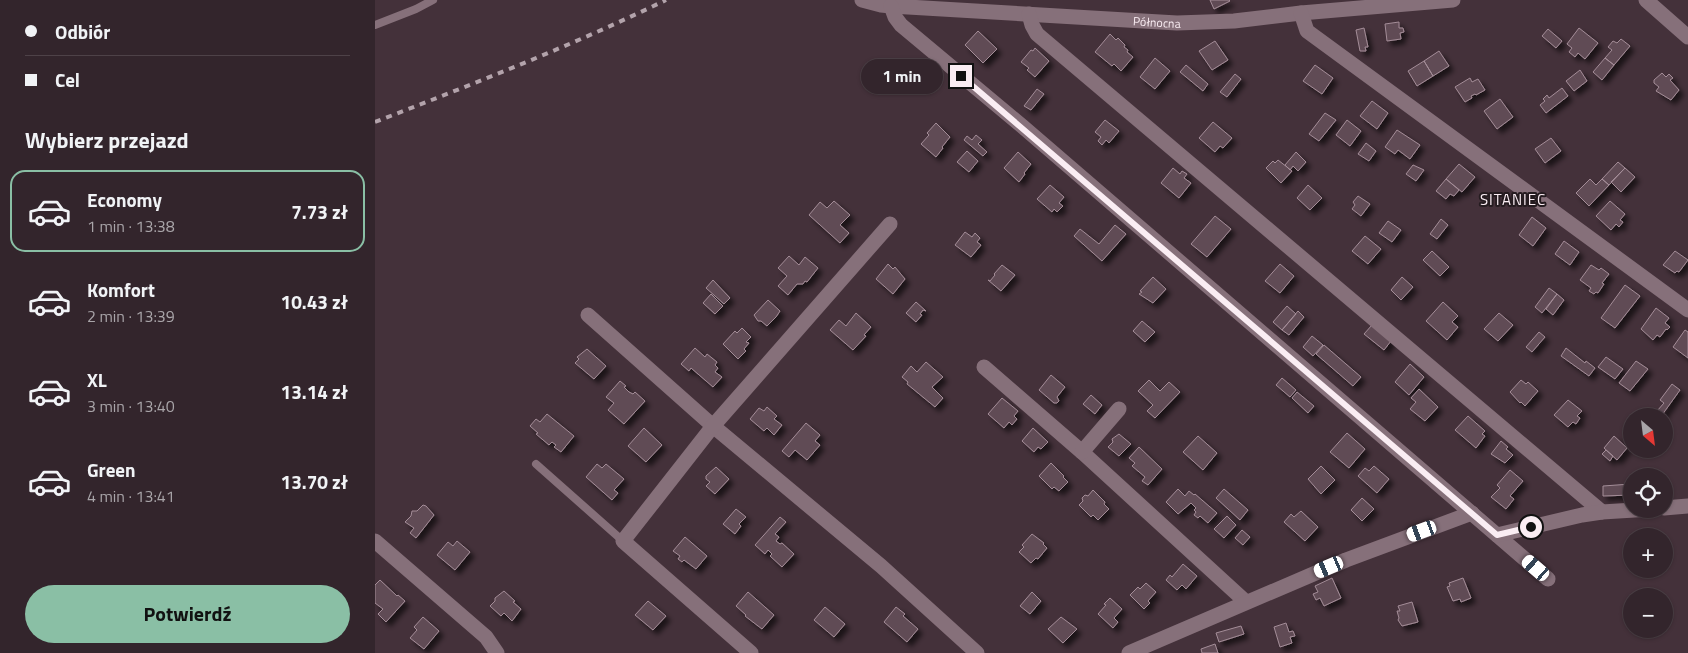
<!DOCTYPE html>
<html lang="pl">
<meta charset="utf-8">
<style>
:root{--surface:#33252c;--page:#3e3138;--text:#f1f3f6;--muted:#a9a5a9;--line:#4e4248;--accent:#8abfa5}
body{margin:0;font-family:"Titillium Web",sans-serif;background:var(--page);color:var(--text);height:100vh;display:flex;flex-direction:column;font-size:19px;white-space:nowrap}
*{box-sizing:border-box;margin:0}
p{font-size:16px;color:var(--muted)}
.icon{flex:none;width:28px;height:28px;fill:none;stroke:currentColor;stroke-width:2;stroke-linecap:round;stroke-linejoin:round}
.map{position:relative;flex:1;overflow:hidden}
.drawer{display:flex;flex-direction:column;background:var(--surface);width:375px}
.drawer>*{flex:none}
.banner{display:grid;align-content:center;height:110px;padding:0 25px;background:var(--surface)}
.needle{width:32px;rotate:152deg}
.buttons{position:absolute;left:1248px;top:408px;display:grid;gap:10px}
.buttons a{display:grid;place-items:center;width:50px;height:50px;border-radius:50%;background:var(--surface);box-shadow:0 1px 4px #0004,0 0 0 1px var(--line);font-size:25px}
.end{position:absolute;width:22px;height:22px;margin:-11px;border:6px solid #faedf3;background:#111;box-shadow:0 0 0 2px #111}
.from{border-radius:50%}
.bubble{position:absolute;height:35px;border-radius:18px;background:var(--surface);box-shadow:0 1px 4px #0004,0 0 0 1px var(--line);font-size:16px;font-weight:700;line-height:35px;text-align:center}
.car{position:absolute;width:15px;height:30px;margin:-15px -8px;border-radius:6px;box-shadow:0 0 4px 1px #0007;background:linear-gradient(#fff 24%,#345 0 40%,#fff 0 76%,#345 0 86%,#fff 0)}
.banner b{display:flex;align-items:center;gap:18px;height:48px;font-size:19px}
.banner b+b{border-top:1px solid var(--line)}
.banner i{width:12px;height:12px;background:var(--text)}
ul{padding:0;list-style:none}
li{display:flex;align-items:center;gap:15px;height:82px;margin:0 10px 8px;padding:0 15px;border:2px solid transparent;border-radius:15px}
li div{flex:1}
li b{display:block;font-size:19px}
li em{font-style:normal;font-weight:700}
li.active{border-color:var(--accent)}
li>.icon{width:45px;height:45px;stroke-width:1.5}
h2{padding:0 25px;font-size:22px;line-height:60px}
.cta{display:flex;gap:10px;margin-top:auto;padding:10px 25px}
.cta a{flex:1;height:58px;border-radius:30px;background:var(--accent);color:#111;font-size:20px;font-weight:700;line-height:58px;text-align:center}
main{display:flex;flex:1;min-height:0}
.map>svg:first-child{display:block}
</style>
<main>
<section class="drawer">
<div class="banner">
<b><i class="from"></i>Odbiór</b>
<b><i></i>Cel</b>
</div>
<h2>Wybierz przejazd</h2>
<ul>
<li class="active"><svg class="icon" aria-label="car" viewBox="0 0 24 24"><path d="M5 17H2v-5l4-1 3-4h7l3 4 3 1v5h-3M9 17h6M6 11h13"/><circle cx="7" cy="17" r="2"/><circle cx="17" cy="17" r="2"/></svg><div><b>Economy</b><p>1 min · 13:38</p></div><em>7.73 zł</em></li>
<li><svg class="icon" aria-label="car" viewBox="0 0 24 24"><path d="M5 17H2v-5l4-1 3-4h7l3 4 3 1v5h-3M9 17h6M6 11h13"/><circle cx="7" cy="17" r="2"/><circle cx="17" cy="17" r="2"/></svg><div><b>Komfort</b><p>2 min · 13:39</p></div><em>10.43 zł</em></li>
<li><svg class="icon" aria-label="car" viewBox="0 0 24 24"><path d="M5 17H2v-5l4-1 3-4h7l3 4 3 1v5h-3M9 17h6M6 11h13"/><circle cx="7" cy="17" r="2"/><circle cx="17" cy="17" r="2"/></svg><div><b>XL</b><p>3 min · 13:40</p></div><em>13.14 zł</em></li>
<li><svg class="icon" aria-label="car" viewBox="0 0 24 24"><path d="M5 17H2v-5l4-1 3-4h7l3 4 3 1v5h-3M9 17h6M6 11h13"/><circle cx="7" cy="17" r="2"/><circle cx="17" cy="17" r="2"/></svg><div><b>Green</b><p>4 min · 13:41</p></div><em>13.70 zł</em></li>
</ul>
<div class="cta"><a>Potwierdź</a></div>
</section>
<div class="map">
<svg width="1313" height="653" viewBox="0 0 1313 653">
<defs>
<filter id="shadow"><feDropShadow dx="4.5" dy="4.5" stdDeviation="2.5" flood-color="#0009"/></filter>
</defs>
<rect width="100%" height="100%" fill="#44313a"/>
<!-- building -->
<path fill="#604b55" stroke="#a48d98" filter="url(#shadow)" d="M835,0H854L855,1L839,9Z
M1024,22V28H1028L1029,32L1025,33L1026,39L1012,41L1010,24Z
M989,28L993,47H990L991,51H985L981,30Z
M1204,28L1223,43L1210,59L1203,53L1200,57L1194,52L1197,48L1192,44Z
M1173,29L1187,41L1181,48L1167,36Z
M603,31L622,49L608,63L590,45Z
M735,34L741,40L743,38L750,45L749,47L753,50L752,52L758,57L746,71L739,64L737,66L720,52Z
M1246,39L1255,46L1239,65L1230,58L1237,50L1233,47L1238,41L1242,43Z
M840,41L853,60L837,70L824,51Z
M660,48L674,61L660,77L652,70L654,68L646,62L656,50L658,51Z
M1064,51L1074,66L1058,76L1049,61Z
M780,58L795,71L780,89L765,77Z
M1230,58L1239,65L1227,80L1218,72Z
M1049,61L1058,76L1042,86L1033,71Z
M811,65L833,84L828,91L805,72Z
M940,65L958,78L947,94L928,81Z
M1205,70L1212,81L1199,91L1191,81Z
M1287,73L1291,77L1294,74L1298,78L1295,80L1304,90L1296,100L1281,91L1284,87L1279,83V80Z
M860,74L866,79L852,97L845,92Z
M1095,78L1097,82L1103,79L1110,90L1101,95L1100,94L1096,96L1097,98L1090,102L1080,87Z
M1187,88L1193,96L1171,113L1165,105L1170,101L1168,99L1172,95L1174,98Z
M662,89L669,94L656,110L649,106Z
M1125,99L1138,117L1122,129L1109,111Z
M997,101L1013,113L1002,129L985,116Z
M950,113L961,120L944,141L934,134Z
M730,120L744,131L734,143L731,140L727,145L723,141L726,137L720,132Z
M972,120L986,131L975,146L961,135Z
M838,122L857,138L848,148L845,146L840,152L824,138Z
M561,123L575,137L567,147L568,148L561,157L546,144L554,135L552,133Z
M1022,130L1045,145L1035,159L1023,150L1020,154L1010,147Z
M601,135L607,140L603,144L612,152L608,156L589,140L592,136L597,140Z
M1176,138L1186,151L1170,163L1160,149Z
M991,143L1001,151L994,161L983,154Z
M592,151L603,161L594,172L582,162Z
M643,152L656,164L649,173L650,174L644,182L629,168Z
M921,152L931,162L923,171L918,166L915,170L910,165Z
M903,160L917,171L906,183L891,168L898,161L900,163Z
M1243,162L1250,168L1234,185L1227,179Z
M1084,164L1100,177L1087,192L1071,179Z
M1038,165L1049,170L1041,181L1031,174Z
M798,168L805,174L807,171L812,174L809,178L816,183L804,198L786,183Z
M1250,168L1260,177L1246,192L1236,182Z
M1071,179L1084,190L1079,196L1075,194L1071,199L1061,191Z
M1215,179L1221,185L1227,179L1234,185L1214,206L1201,193Z
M675,185L689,197L684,203L688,206L682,212L679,209L677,212L662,199Z
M933,185L947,198L935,210L922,198Z
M983,196L995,204L986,216L977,209L980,205L978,202Z
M459,201L475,215L465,225L474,233L465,243L434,215L445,202L452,208Z
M1235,201L1250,214L1245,220L1248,222L1244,227L1241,224L1236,230L1221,216Z
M840,216L856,229L832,257L816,244Z
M1157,217L1171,228L1158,246L1144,235Z
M1066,219L1073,225L1062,239L1055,234Z
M1013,221L1026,230L1017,242L1004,233Z
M740,225L751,234L727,261L699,236L705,229L724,244Z
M590,232L597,237L600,233L605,238L602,242L606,245L596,257L580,245Z
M990,236L1006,249L993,264L977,251Z
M1189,241L1204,252L1195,265L1180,254Z
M1057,251L1074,267L1065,276L1048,260Z
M1300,251L1313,260L1304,272L1302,271L1300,273L1288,265Z
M414,256L424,265L430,257L443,268L432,282L430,281L428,284H422L413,295L403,286L412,276L403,268Z
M513,264L518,269L520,267L530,279L518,294L501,279Z
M905,264L919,276L905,293L890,281Z
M627,265L640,275L626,291L613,280L615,281L620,275L619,274Z
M1216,265L1224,270L1226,268L1234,274L1227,283L1229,284L1223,293L1221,292L1219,294L1214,291L1216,288L1205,280Z
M778,277L791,289L778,303L764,294L767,292L765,291Z
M1027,277L1038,287L1026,300L1016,290Z
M338,280L355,298L349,304L331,288Z
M1250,285L1265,296L1240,328L1226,318Z
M1174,288L1182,294L1167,313L1160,307Z
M336,294L348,306L340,314L328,303Z
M1182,294L1189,300L1178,315L1171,309Z
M393,300L405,311L401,317L392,326L386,321H383L379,315Z
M541,302L551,311L548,310L545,314L547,315L541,322L531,313Z
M1068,302L1083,316L1077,322L1083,327L1072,340L1051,321Z
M912,306L921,314L907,330L898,322Z
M1281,308L1294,318L1290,323L1295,327L1292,330L1291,329L1285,337L1282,335L1278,340L1266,329Z
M923,311L929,317L914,335L907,330Z
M481,313L496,327L489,335L491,336L478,350L455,330L464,320L471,326Z
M1124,313L1138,325L1123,341L1109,329Z
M767,321L780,332L770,342L758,331Z
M997,325L1016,341L1009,350L989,334Z
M367,328L376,337L371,342L374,343L369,349L371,351L363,359L348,344L360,331L362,333Z
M1310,330L1313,332V358L1298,347Z
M1164,332L1170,337L1157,352L1151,347Z
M937,336L948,345L938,356L928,347Z
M949,345L986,377L978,386L941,354Z
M320,348L330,357L332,354L342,362L340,365L343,368L340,372L347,377L338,387L316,368L314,371L306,364Z
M1191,348L1210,363L1211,361L1220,368L1214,376L1186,356Z
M212,349L231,366L219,379L200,363L204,359L202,357Z
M1231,357L1248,369L1240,379L1223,367Z
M1261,361L1273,369L1255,391L1244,383Z
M551,362L568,377L557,387L568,398L560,407L532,384L533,382L527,377L536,366L542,372Z
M1035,364L1049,377L1034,395L1020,382Z
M676,375L690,387L682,397L684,401L682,403H679L664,390Z
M907,378L921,390L915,397L901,385Z
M774,380L785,391L794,382L805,392L780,418L772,411L778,405L763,391Z
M1146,380L1151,384L1153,382L1163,391L1150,406L1146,402L1145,403L1135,392Z
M245,381L251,386L249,387L254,392L258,394L260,392L270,401L249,424L233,410L239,403L231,397Z
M1297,384L1305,390L1287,415L1282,411L1289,403L1285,400Z
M1044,389L1063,407L1050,421L1035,409L1041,402L1036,398Z
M922,392L939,406L933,413L917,398Z
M716,395L727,405L720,414L708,404Z
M627,398L643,411L639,416L642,419L637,425L634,422L629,428L613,414Z
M1193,400L1207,411L1202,416L1205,418L1201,424L1198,422L1193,427L1179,415Z
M392,407L402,416L399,419L407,425L399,435L392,428L389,431L375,419L384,408L389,411Z
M172,414L199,436L186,452L179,447L181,445L177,442L174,445L161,434L163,433L155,426L161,419L165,422Z
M1093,416L1110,431L1107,434L1110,436L1101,448L1080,430Z
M431,423L445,435L440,441L445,445L432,460L420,450L414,457L407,451Z
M269,428L287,445L271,462L253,446Z
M658,428L673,442L666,449L663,447L659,452L647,441Z
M972,433L990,449L974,468L955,452Z
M744,434L756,444L744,456L733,447L738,442L737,439Z
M823,436L842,453L828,470L808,452Z
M1239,436L1252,448L1242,460L1229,448Z
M1126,441L1133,447L1131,449L1138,455L1130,463L1116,454Z
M764,447L787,469L773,485L767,481L770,477L757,466L760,463L754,458Z
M1231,450L1238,456L1235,461L1227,454Z
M676,463L689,476L688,477L693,482L684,491L679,487L677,489L664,476Z
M222,464L227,468L231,464L249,479L239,490L243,493L237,500L211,477Z
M946,466L960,480L946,494L933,479Z
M999,466L1014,479L1002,493L983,476L990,468L994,471Z
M341,467L354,479L340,494L331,486L335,482L331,479V476Z
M1135,470L1148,481L1135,496L1139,499L1131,509L1116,497L1125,488L1122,485Z
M1256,484V495L1228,496V486Z
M803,489L810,496L814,491L819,495L820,494L842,513L833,523L825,516L823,518L819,515L821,512L819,510L821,508L816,503L803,514L791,502Z
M849,489L873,510L865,520L841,498Z
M718,490L730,502L729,504L734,509L723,520L718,515L716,517L704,505L708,501L707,498L710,495L713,496Z
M987,498L999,509L987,521L976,510Z
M48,505L51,506L59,515L41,538L35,533L39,528L30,522L36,516L37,511H42Z
M361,509L371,517L364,524L366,526L360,534L348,524Z
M926,511L943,527L930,541L909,522L916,514L919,517Z
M852,516L861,525L849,538L839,529Z
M405,517L411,522L400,534L404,537L401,541L405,544L407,543L419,554L407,567L395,556L397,554L393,550L390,554L380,545Z
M867,530L875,537L868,545L860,538Z
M657,534L669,543L668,544L672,548L663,559L661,558L656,563L644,552L649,547L647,545Z
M310,537L332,556L321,569L309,560L307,562L303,559L305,556L298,551Z
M82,541L95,552L80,570L62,555L73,542L78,546Z
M808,564L822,576L811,589L807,585L802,590L791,580L795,575L797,577Z
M957,578L966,598L949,606L945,598L941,600L938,594L943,592L940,586Z
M1088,578L1096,598L1086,602L1085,599L1078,601L1072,587L1075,586L1074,583Z
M5,580L22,596L23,595L30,601L11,622L3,614L8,609L0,603V585Z
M771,583L781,592L773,601L775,603L769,609L755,595L763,587L765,589Z
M129,591L140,601L138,602L146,609L137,621L129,613L126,616L115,606L120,601V598Z
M373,592L399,615L387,629L370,616L371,615L361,606Z
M657,592L666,601L655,614L645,606Z
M735,598L747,609L739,618L743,622L738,628L723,614L731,605L729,604Z
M273,601L291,616L278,630L260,615Z
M1037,602L1043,622L1027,626L1023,620L1024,618L1022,611H1025L1023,606Z
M450,607L470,624L459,637L439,620Z
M521,607L530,614L528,616L543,629L532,642L509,622Z
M48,617L64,631L49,649L35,638L42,630L39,627Z
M686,617L702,629L688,643L673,629Z
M911,623L914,632L918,631L920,636L915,637L917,643L905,647L899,627Z
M866,626L869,634L844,642L841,633Z
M840,644L843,653H827L826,649Z"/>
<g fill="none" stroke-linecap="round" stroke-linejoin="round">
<!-- service -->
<path stroke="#86707a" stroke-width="8" d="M0,25L41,9L58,0
M161,464L248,541"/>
<!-- minor -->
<g stroke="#86707a" stroke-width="15">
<path id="s1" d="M487,0L506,5L516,6L802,23L859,21L926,13L1078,0"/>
<path d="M1271,0L1313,37"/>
<path d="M516,6L520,17L526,25L647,126L1173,579"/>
<path d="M926,13L932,31L1313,310"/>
<path d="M654,14L657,25L662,34L1227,512"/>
<path d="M213,315L338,426L506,566L602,653"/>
<path d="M609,367L707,452L871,602"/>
<path d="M707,452L744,409"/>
<path d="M1289,508L1313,506"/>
<path d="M1122,535L1207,515L1227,512L1276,509"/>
<path d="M0,541L111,637L122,653"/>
<path d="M376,653L248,541L338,426L515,224"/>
<path d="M754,653L971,560L1097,513"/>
</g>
<!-- rail -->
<path stroke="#b3a3ab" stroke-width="4" stroke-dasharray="6 6" stroke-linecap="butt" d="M0,122C98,84 196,46 291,0"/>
</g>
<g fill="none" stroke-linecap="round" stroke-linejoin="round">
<!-- route -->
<path stroke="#faedf3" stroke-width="6" d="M586,76L1122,535L1156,527"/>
</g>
<g text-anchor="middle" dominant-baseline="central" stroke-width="4" stroke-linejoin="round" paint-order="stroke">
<!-- street labels -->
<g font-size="12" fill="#faedf3" stroke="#251c20">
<text stroke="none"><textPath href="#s1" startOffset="296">Północna</textPath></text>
</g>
<!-- quarter labels -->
<g font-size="15" letter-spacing="1" fill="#faedf3" stroke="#251c20">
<text x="1138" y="199">SITANIEC</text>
</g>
</g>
</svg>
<div class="buttons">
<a><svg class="needle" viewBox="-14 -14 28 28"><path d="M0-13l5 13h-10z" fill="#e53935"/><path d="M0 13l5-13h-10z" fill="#a9a5a9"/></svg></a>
<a><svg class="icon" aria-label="locate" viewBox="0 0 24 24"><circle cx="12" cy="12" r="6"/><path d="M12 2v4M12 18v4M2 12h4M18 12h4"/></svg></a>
<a>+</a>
<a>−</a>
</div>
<i class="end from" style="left:1156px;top:527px"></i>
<i class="end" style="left:586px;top:76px"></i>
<div class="bubble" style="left:486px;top:59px;width:82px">1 min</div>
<i class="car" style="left:1047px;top:531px;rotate:250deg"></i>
<i class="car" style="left:954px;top:567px;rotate:247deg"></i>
<i class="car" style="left:1161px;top:568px;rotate:311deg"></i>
</div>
</main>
